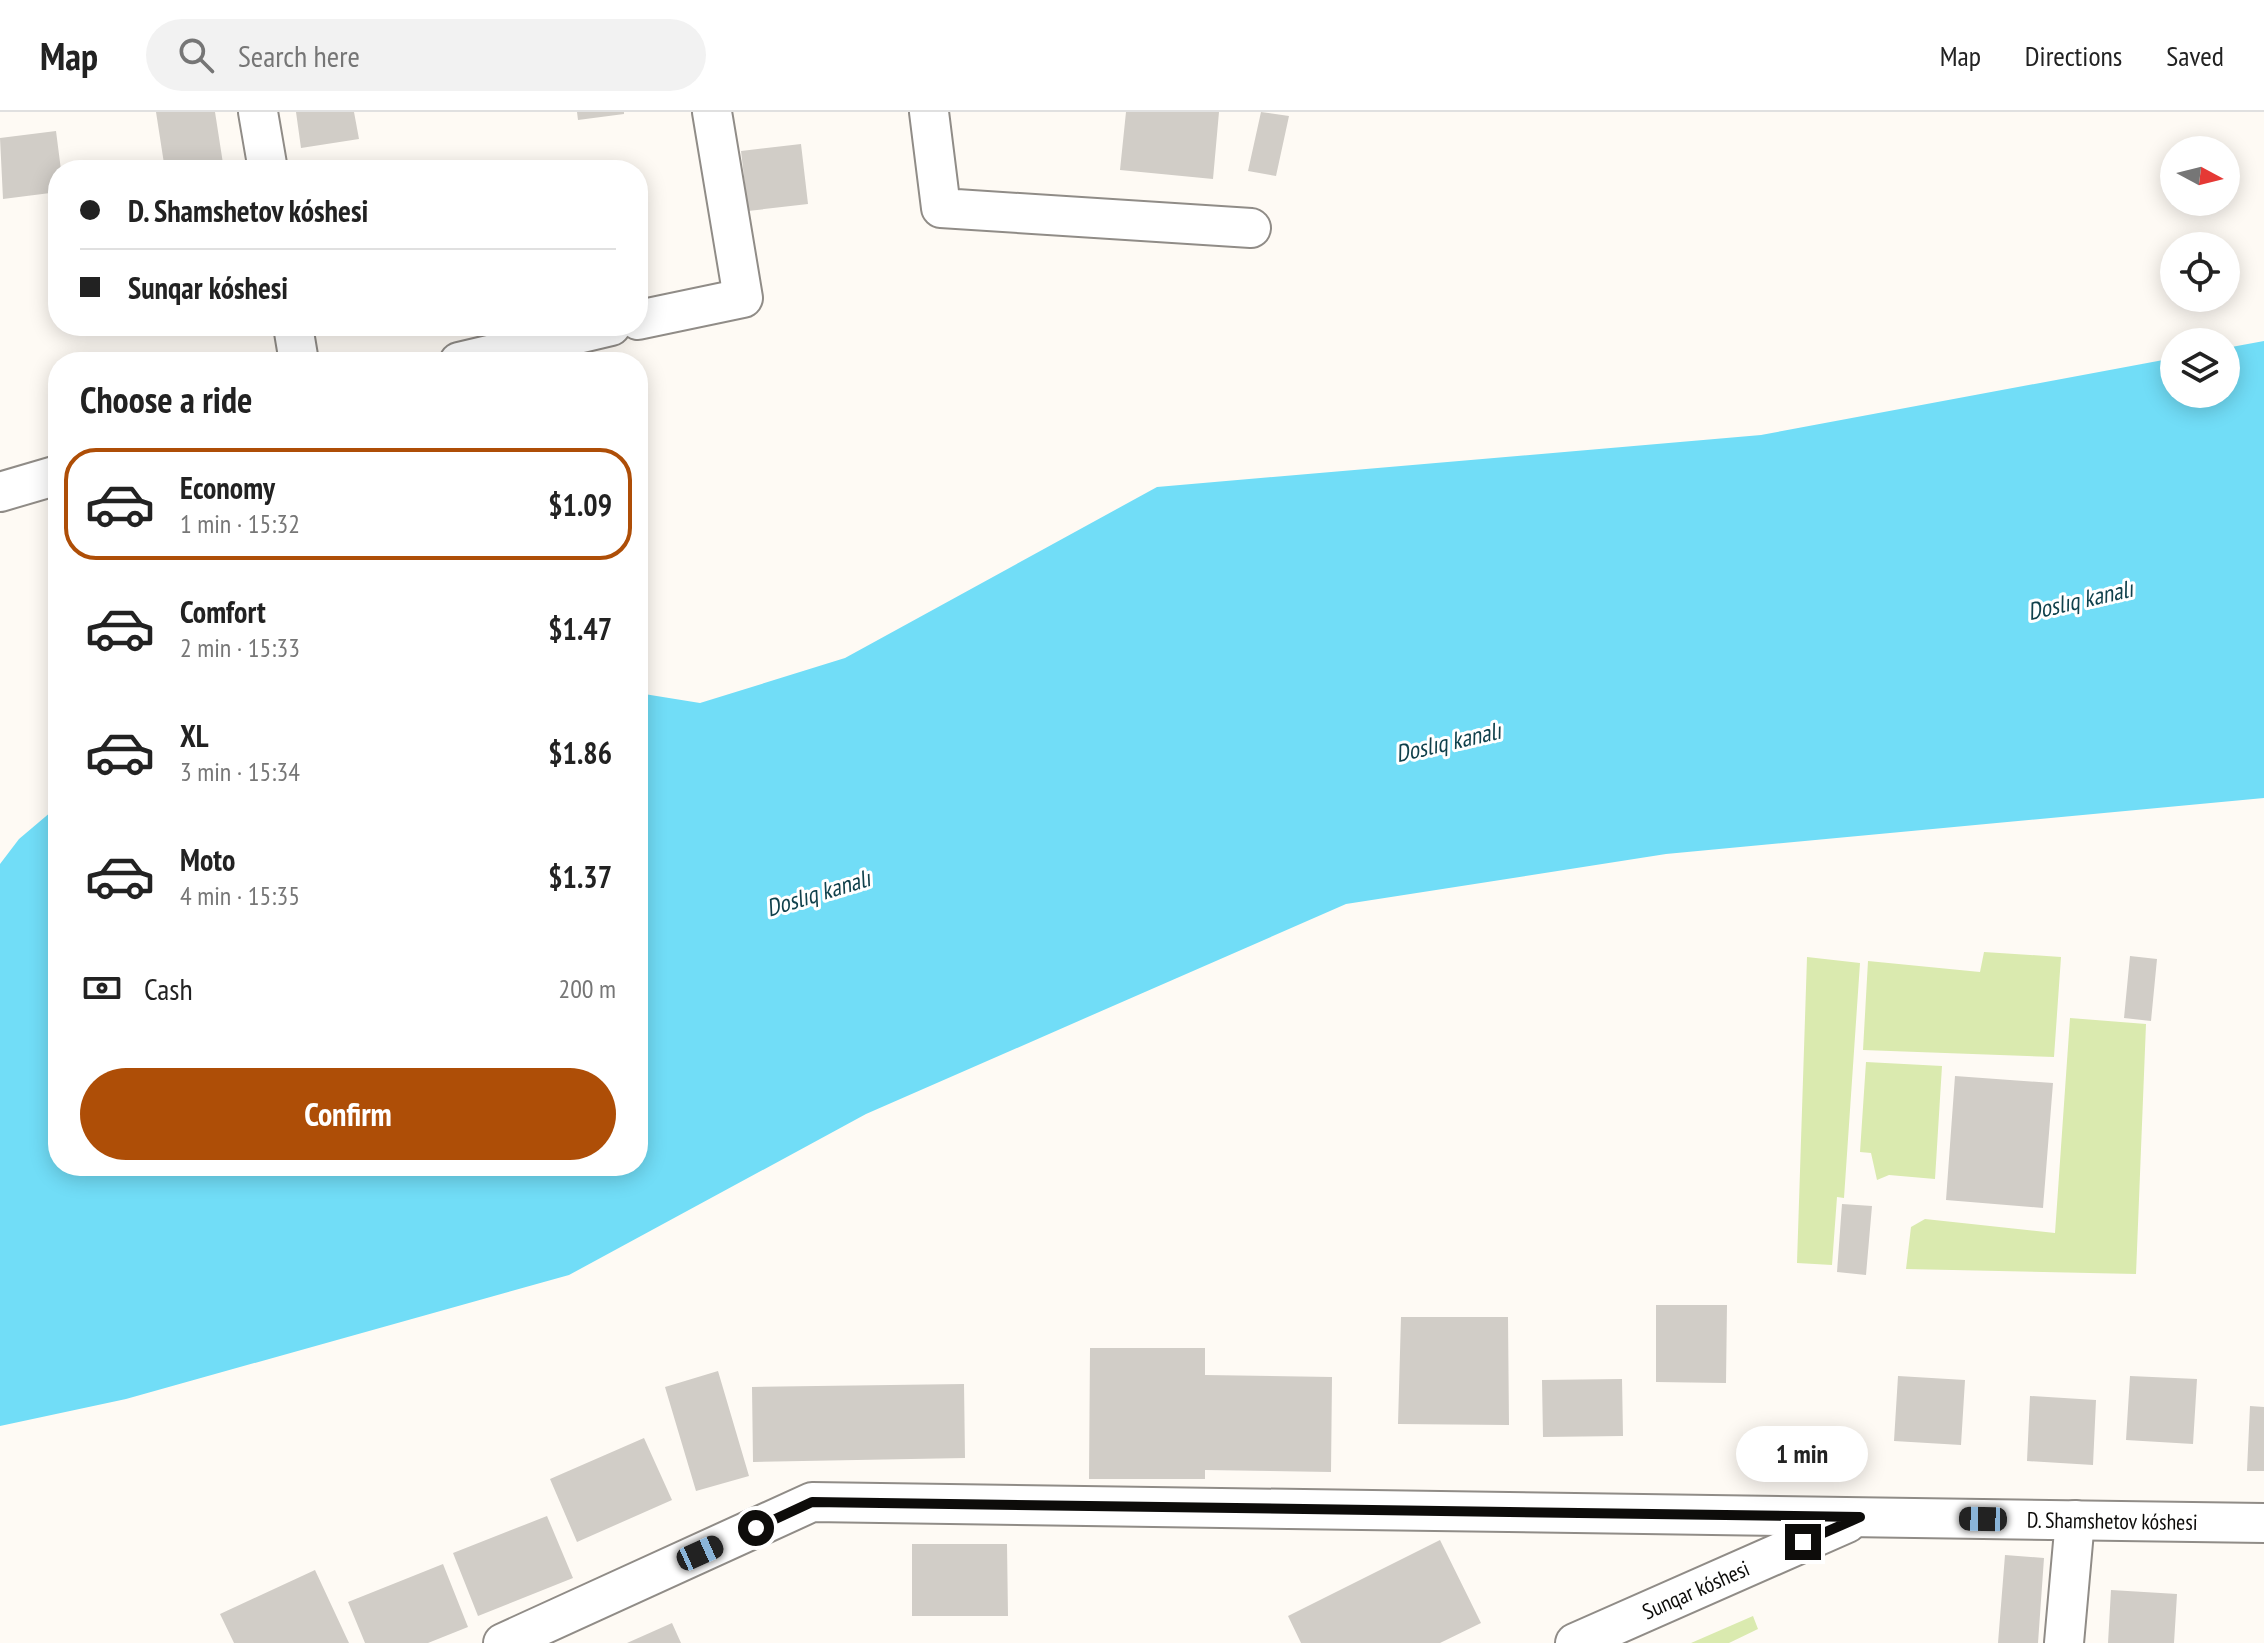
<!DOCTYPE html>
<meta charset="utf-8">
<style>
:root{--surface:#fff;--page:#f2f2f2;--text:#222;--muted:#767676;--line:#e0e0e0;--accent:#ae4e07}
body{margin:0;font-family:"PT Sans Narrow",sans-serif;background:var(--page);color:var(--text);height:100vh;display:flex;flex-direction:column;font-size:30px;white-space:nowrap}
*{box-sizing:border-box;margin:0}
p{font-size:26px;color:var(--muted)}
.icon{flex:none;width:44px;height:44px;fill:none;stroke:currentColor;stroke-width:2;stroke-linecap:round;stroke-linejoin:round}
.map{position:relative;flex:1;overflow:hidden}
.side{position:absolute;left:48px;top:240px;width:600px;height:824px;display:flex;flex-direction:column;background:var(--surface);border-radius:32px;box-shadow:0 4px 20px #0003}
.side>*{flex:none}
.top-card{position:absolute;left:48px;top:48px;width:600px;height:176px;border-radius:32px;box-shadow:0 4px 20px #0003;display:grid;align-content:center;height:176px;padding:0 32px;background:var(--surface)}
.needle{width:52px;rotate:97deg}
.controls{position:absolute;left:2160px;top:24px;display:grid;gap:16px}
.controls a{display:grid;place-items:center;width:80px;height:80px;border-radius:50%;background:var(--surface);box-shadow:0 4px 20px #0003;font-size:40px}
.end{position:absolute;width:36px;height:36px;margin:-18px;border:10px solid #0d0c0a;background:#fff;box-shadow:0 0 0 4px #fff}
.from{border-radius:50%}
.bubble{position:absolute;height:56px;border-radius:28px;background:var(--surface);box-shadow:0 4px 20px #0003;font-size:26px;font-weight:600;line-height:56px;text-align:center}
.car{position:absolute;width:24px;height:48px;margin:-24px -12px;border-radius:10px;box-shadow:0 0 6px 2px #0007;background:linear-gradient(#222 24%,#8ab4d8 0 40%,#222 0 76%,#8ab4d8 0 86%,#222 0)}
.top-card b{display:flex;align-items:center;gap:28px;height:76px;font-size:30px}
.top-card b+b{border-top:2px solid var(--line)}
.top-card i{width:20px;height:20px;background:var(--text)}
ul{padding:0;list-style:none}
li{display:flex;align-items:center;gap:24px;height:112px;margin:0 16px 12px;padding:0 16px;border:4px solid transparent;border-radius:32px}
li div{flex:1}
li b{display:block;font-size:30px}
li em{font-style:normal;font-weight:600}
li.active{border-color:var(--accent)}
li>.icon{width:72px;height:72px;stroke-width:1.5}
h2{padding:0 32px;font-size:36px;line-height:96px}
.pay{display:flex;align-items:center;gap:20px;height:88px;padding:0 32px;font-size:30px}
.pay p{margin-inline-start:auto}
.button{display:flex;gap:16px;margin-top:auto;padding:16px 32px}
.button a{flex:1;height:92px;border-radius:48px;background:var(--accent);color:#fff;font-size:32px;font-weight:600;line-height:92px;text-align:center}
header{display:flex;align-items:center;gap:48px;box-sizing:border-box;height:112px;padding:0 40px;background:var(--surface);border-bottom:2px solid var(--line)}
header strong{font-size:38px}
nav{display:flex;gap:44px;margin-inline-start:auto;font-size:28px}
.search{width:560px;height:72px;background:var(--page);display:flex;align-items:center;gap:20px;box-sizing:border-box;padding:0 28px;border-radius:44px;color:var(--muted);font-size:30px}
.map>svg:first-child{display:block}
</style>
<header>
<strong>Map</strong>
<div class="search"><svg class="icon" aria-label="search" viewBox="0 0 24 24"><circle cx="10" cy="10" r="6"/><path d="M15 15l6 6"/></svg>Search here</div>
<nav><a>Map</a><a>Directions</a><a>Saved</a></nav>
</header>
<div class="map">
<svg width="2264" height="1531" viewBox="0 0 2264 1531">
<rect width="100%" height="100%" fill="#fefaf4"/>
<!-- green -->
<path fill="#daeaaf" d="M1984,840L2061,845L2054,945L1863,938L1868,849L1980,860Z
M1807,845L1860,851L1844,1086L1837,1085L1832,1153L1797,1151Z
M2070,906L2146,912L2136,1162L1906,1157L1911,1115L1925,1107L2055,1121Z
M1866,950L1942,954L1935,1067L1889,1063L1877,1068L1871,1041L1860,1040Z
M1753,1504L1758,1517L1729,1531H1691Z"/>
<!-- water -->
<path fill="#71ddf7" d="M2264,229V686L1666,742L1346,792L866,1002L569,1163L126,1287L0,1314V752L19,727L58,694V1054H638V581L700,591L845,546L1157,375L1761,323L2174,246V282H2226V236Z"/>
<!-- building -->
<path fill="#d1cdc7" d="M156,0H215L224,58H165Z
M296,0H354L359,27L301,36Z
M577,0H624V2L578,8Z
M1126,0H1219L1213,67L1120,58Z
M1261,0L1289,4L1276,64L1248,59Z
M56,19L61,58L58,80L3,87L0,26Z
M801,32L808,92L748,99L741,39Z
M638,77L646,125L638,126Z
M2130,844L2157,847L2151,909L2124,906Z
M1955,964L2053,971L2043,1096L1946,1088Z
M1842,1092L1872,1094L1866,1163L1837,1160Z
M1656,1193H1727L1726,1271L1656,1270Z
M1401,1205H1508L1509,1313L1398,1312Z
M1090,1236H1205V1263L1332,1265L1331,1360L1205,1358V1367H1089Z
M718,1259L749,1364L696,1379L665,1275Z
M1898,1264L1965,1268L1961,1333L1894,1329Z
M2130,1264L2197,1267L2193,1332L2126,1328Z
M1622,1267L1623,1324L1543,1325L1542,1268Z
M964,1272L965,1346L753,1350L752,1275Z
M2030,1284L2096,1288L2093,1353L2027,1349Z
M2250,1294L2264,1295V1359H2247Z
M644,1326L672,1388L577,1430L550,1367Z
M547,1404L573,1466L478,1504L453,1441Z
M1440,1428L1481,1511L1440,1531H1301L1288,1504Z
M912,1432H1007L1008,1504H912Z
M2005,1443L2044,1446L2038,1531H1998Z
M443,1452L468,1515L428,1531H365L348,1490Z
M315,1458L349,1531H234L220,1502Z
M2111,1478L2177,1482L2174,1531H2108Z
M672,1511L681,1531H627Z"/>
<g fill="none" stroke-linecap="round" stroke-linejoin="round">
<!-- street casing -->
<g stroke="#908c87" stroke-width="42">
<g id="street">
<path d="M258,0L268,58"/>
<path d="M929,0L941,96L1251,116"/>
<path d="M638,208L743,186L712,0"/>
<path d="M293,214L299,250"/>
<path d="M459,250L611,214"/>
<path d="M0,380L58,363"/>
<path id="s1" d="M503,1531L812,1390L2264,1411"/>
<path id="s2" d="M1575,1531L1847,1411"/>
<path d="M2064,1531L2075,1408"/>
</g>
</g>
<!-- street -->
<use href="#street" stroke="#fff" stroke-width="38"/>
</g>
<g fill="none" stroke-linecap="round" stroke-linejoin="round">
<!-- route -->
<path stroke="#0d0c0a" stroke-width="10" d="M756,1416L812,1390L1860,1405L1803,1430"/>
</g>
<g text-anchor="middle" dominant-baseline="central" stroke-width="6" stroke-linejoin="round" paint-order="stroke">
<!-- street labels -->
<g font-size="22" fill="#0d0c0a" stroke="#fff">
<text stroke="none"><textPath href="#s1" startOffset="1640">D. Shamshetov kóshesi</textPath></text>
<text stroke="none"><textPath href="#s2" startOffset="132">Sunqar kóshesi</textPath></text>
</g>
<!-- water labels -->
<g font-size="24" font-style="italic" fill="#10414c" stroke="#fff">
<text transform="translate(2080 488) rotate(-13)">Doslıq kanalı</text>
<text transform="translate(1448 630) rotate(-13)">Doslıq kanalı</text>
<text transform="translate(818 781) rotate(-17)">Doslıq kanalı</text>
</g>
</g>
</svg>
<div class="controls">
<a><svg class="needle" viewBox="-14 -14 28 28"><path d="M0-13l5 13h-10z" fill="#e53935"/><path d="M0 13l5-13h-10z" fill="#767676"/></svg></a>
<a><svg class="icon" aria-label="locate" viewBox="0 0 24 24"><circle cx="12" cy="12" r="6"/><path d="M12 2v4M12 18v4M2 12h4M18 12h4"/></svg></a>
<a><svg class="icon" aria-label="layers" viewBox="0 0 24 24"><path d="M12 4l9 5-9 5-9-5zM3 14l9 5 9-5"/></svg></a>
</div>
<i class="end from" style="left:756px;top:1416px"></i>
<i class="end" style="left:1803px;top:1430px"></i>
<div class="bubble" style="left:1736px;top:1314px;width:132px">1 min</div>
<i class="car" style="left:1983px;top:1407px;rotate:271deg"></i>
<i class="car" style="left:700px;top:1441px;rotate:66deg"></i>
<div class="top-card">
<b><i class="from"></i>D. Shamshetov kóshesi</b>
<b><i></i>Sunqar kóshesi</b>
</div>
<section class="side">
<h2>Choose a ride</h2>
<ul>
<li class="active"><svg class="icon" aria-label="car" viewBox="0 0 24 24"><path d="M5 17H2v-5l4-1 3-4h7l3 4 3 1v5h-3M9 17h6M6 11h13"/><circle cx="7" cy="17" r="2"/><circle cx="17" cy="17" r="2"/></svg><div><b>Economy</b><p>1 min · 15:32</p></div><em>$1.09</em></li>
<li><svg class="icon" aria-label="car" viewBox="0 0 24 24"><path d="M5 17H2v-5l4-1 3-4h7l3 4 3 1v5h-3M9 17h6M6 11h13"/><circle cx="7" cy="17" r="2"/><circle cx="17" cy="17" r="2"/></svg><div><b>Comfort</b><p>2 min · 15:33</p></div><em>$1.47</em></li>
<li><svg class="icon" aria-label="car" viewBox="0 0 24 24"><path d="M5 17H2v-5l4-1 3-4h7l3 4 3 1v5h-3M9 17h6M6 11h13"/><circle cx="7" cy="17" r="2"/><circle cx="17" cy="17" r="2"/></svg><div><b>XL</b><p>3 min · 15:34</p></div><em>$1.86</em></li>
<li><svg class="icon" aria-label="car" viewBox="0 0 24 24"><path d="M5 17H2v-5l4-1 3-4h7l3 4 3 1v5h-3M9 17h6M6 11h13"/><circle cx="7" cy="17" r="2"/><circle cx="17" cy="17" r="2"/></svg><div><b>Moto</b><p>4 min · 15:35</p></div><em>$1.37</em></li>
</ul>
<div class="pay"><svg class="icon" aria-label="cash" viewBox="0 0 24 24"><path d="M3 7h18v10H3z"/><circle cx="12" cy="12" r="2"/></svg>Cash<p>200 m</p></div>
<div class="button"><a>Confirm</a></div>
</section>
</div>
